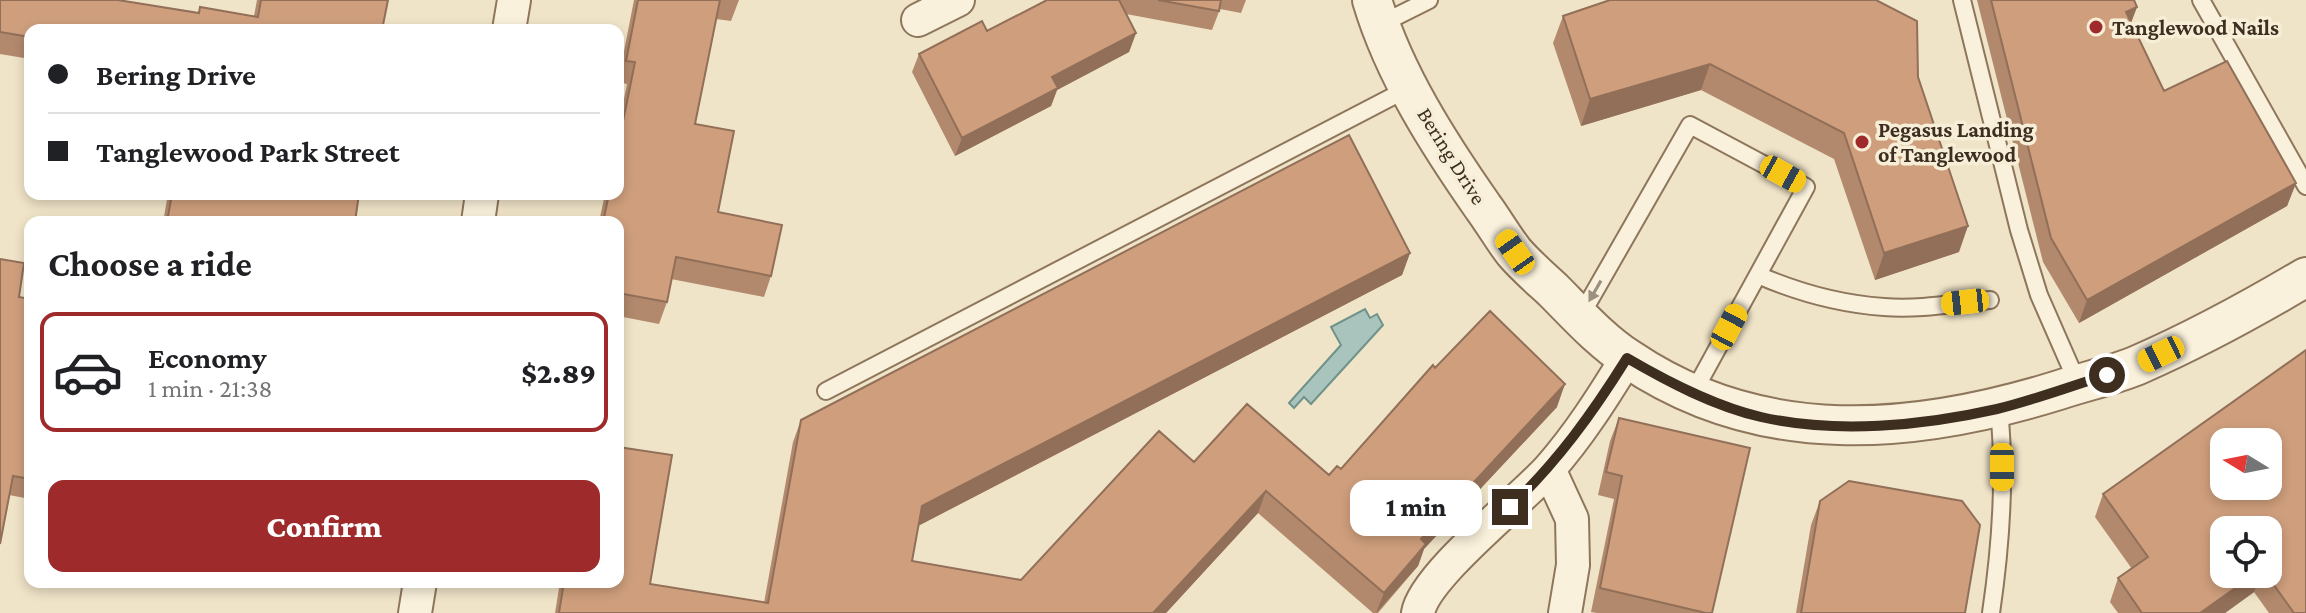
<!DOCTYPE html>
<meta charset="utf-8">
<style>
:root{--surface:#fff;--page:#f2f2f2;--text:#202124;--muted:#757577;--line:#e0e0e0;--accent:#9e2a2b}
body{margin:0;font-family:"Crimson Pro",serif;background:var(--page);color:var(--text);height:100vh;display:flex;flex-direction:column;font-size:30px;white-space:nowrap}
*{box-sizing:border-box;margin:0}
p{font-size:26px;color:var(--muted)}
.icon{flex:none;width:44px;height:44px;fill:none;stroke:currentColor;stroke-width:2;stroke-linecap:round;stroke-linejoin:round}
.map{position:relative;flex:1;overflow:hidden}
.side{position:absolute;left:24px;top:216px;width:600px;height:372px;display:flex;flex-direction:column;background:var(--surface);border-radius:16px;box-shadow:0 4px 12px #0003}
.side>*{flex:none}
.top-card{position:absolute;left:24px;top:24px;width:600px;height:176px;border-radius:16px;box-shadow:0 4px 12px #0003;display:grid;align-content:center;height:176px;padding:0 24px;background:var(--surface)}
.needle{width:52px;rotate:280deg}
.fabs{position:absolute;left:2210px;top:428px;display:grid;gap:16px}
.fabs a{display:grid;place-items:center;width:72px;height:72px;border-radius:16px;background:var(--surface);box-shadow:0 4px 12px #0003;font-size:40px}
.end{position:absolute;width:36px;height:36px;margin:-18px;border:10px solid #3d2e20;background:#fff;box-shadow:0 0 0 4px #fff}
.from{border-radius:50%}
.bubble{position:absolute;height:56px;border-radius:16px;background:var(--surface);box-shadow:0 4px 12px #0003;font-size:26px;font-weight:800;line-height:56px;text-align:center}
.car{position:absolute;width:24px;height:48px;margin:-24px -12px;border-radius:10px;box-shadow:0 0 6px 2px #0007;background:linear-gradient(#f5c518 24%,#345 0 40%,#f5c518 0 76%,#345 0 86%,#f5c518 0)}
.top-card b{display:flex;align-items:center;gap:28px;height:76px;font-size:30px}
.top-card b+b{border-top:2px solid var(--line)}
.top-card i{width:20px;height:20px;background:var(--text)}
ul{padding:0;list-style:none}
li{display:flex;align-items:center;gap:24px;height:120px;margin:0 16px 12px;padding:0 8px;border:4px solid transparent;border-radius:16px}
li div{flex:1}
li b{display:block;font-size:30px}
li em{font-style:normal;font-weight:800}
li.active{border-color:var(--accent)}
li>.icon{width:72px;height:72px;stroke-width:1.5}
h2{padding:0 24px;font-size:36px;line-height:96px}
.button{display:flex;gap:16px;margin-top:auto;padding:16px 24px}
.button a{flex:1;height:92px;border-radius:16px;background:var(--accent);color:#fff;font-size:32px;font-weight:800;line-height:92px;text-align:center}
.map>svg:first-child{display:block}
</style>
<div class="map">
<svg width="2306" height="613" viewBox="0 0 2306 613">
<rect width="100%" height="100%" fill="#f0e4c8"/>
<!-- water -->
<path fill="#a9c4bc" stroke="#6f938a" stroke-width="2" d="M1365,309L1370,318L1377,314L1383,325L1311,404L1304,397L1294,408L1289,403L1341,345L1331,327Z"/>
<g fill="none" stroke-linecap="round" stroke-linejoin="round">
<!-- service casing -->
<g stroke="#8d765c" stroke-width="20">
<path id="service" d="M1962,0L2019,230L2039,295L2078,384
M2201,0L2306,186
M1381,24L1429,0
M1758,275C1797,292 1841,304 1884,307C1919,310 1956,303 1990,300
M1580,317L1690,125L1806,187L1693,393
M826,391L1409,88
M1991,613C2001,545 2006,477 1999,409"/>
</g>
<!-- minor casing -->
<g stroke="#8d765c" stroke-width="36">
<path id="minor" d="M918,20L958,0
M509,30L514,0
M478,222L482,194
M1549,469L1572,519L1573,565L1565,613
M415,613L420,582
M1418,613C1424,576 1520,501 1549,469C1579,435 1603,397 1627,358"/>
</g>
<!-- tertiary casing -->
<g stroke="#8d765c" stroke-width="42">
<path id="tertiary" d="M1372,0C1394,74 1439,144 1483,207C1494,222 1503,238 1514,252C1526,266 1540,278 1553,290C1577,314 1601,341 1629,359C1762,449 1914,435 2059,390C2086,381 2115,375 2140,364C2197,339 2252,309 2306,277"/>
</g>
<!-- service -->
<use href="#service" stroke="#faf1dc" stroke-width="16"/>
<!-- minor -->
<use href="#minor" stroke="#faf1dc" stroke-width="32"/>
<!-- tertiary -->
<use href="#tertiary" stroke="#faf1dc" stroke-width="38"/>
</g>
<!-- wall -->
<path fill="#b2896c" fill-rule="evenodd" d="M0,0L198,13L200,7L254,16L257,0H388L382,30H30V59L0,54Z
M634,0H739L731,21L716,19L695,124L718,212L771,276L764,297L671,279L667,302L659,324L618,316V222H599L605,194H618V128L627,84L618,82Z
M1047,0H1246L1241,13L1220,9L1212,30L1126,14L1136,33L1129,52L1057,90L1051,106L955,156L912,72L919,54L987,31Z
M1977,0H2134L2137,7L2131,23L2164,91L2296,183L2287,206L2079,323L2043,262Z
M1563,16L1918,77L1959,252L1875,280L1834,159L1701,90L1581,126L1553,43Z
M168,194H359L355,222H163Z
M1410,253L1402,275L918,526L912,561L1021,580L1194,462L1329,475L1341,469L1435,368L1557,407L1424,549L1418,566L1378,613H1373L1258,513L1166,613H555L560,582H618L650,584L764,603L793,442L801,420Z
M19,297L30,299V499L9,495Z
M2306,350V613H2269L2254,592L2225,613H2118L2110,602L2118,578L2132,569L2095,517L2103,494ZM2268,530V574H2224Z
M1619,418L1712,613H1597L1591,612L1614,499L1598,495L1610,441Z
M1820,501L1965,613H1796L1811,525Z"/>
<!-- shaded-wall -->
<path fill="#916f58" d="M2137,7L2128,30L2126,12Z
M1136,33L1129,52L1057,90L1051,106L955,156L962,138L1052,77Z
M1710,64L1701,90L1581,126L1590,99Z
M2296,183L2287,206L2079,323L2087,300Z
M1968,226L1959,252L1875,280L1884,253Z
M1410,253L1402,275L914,528L922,506Z
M1565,384L1557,407L1424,549L1418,566L1376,613L1384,593L1421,539Z
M1266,491L1258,513L1166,613H1153Z
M2255,574H2261L2254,592L2225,613H2200Z"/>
<!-- building -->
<path fill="#cf9f7d" stroke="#916f58" stroke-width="2" fill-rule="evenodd" d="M0,0H118L199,13L200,7L258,17L261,0H388L382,30H30V37L0,32Z
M638,0H720L695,124L734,131L718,212L782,225L771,276L676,257L667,302L618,293V222H603L609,194H618V146L635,62L626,61Z
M1047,0H1119L1136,33L1052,77L1058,88L962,138L919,54L982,21L987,31Z
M1158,0H1221L1219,11Z
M1610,0H1876L1917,21L1918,77L1968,226L1884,253L1844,133L1710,64L1590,99L1563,16Z
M1991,0H2134L2137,7L2126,12L2164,91L2227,61L2296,183L2087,300L2051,238Z
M1349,135L1410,253L922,506L912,561L1021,580L1159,431L1194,462L1247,404L1329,475L1337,466L1341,469L1433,365L1435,368L1490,311L1565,384L1421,539L1426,544L1384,593L1266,491L1153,613H559L564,582H618V447L672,455L650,584L768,603L801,420Z
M172,194H359L355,222H167Z
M0,259L24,263L19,297L30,299V479L13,476L0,544Z
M2306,350V613H2294L2266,574H2268V530H2224V574H2255L2200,613H2142L2118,578L2148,557L2103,494ZM2224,442H2268V486H2224Z
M1619,418L1750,448L1712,613H1706L1600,588L1622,476L1606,472Z
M1849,481L1962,501L1980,525L1965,613H1801L1820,501Z"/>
<!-- one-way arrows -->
<defs><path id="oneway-solid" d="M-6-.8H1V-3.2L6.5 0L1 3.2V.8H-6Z" transform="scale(2)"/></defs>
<use fill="#9c907e" href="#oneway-solid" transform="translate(1595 291) rotate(120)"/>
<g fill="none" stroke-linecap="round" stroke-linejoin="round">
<!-- route -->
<path stroke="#3d2e20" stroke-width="10" d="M1510,507C1558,461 1592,414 1627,358C1668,382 1714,406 1761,417C1836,434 1922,426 1997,409C2034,400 2071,386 2107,375"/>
</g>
<!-- markers -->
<g fill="#9e2a2b" stroke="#f7eed8" stroke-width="3">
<circle cx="2096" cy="27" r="8"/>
<circle cx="1862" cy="142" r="8"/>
</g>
<g text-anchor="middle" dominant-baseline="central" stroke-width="7" stroke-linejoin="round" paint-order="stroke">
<!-- poi labels -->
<g font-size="22" font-weight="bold" fill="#3d2e20" stroke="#f7eed8" text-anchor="start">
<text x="2112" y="27">Tanglewood Nails</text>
<text x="1878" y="129">Pegasus Landing<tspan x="1878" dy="25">of Tanglewood</tspan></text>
</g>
<!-- street labels -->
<g font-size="22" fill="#3d2e20" stroke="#f7eed8">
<text transform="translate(1452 156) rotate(58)">Bering Drive</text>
</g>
</g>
</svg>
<div class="fabs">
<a><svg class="needle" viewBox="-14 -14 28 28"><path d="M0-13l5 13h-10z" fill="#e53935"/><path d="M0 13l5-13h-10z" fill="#757577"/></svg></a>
<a><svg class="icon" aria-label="locate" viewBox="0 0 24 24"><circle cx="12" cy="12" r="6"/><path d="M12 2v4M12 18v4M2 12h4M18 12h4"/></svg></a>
</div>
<i class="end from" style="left:2107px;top:375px"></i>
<i class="end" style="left:1510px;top:507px"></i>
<div class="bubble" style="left:1350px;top:480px;width:132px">1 min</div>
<i class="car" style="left:1783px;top:174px;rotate:119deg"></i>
<i class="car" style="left:1515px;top:252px;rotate:325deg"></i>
<i class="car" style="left:1965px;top:302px;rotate:264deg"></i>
<i class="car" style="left:1729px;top:327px;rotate:28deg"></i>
<i class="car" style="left:2161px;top:354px;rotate:244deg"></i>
<i class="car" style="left:2002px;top:467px;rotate:180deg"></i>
<div class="top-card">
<b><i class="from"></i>Bering Drive</b>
<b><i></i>Tanglewood Park Street</b>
</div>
<section class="side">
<h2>Choose a ride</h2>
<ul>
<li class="active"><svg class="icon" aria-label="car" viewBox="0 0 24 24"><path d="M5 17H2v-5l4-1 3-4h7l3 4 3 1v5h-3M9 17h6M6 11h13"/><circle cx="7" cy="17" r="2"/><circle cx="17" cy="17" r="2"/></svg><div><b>Economy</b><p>1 min · 21:38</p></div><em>$2.89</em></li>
</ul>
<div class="button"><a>Confirm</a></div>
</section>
</div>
